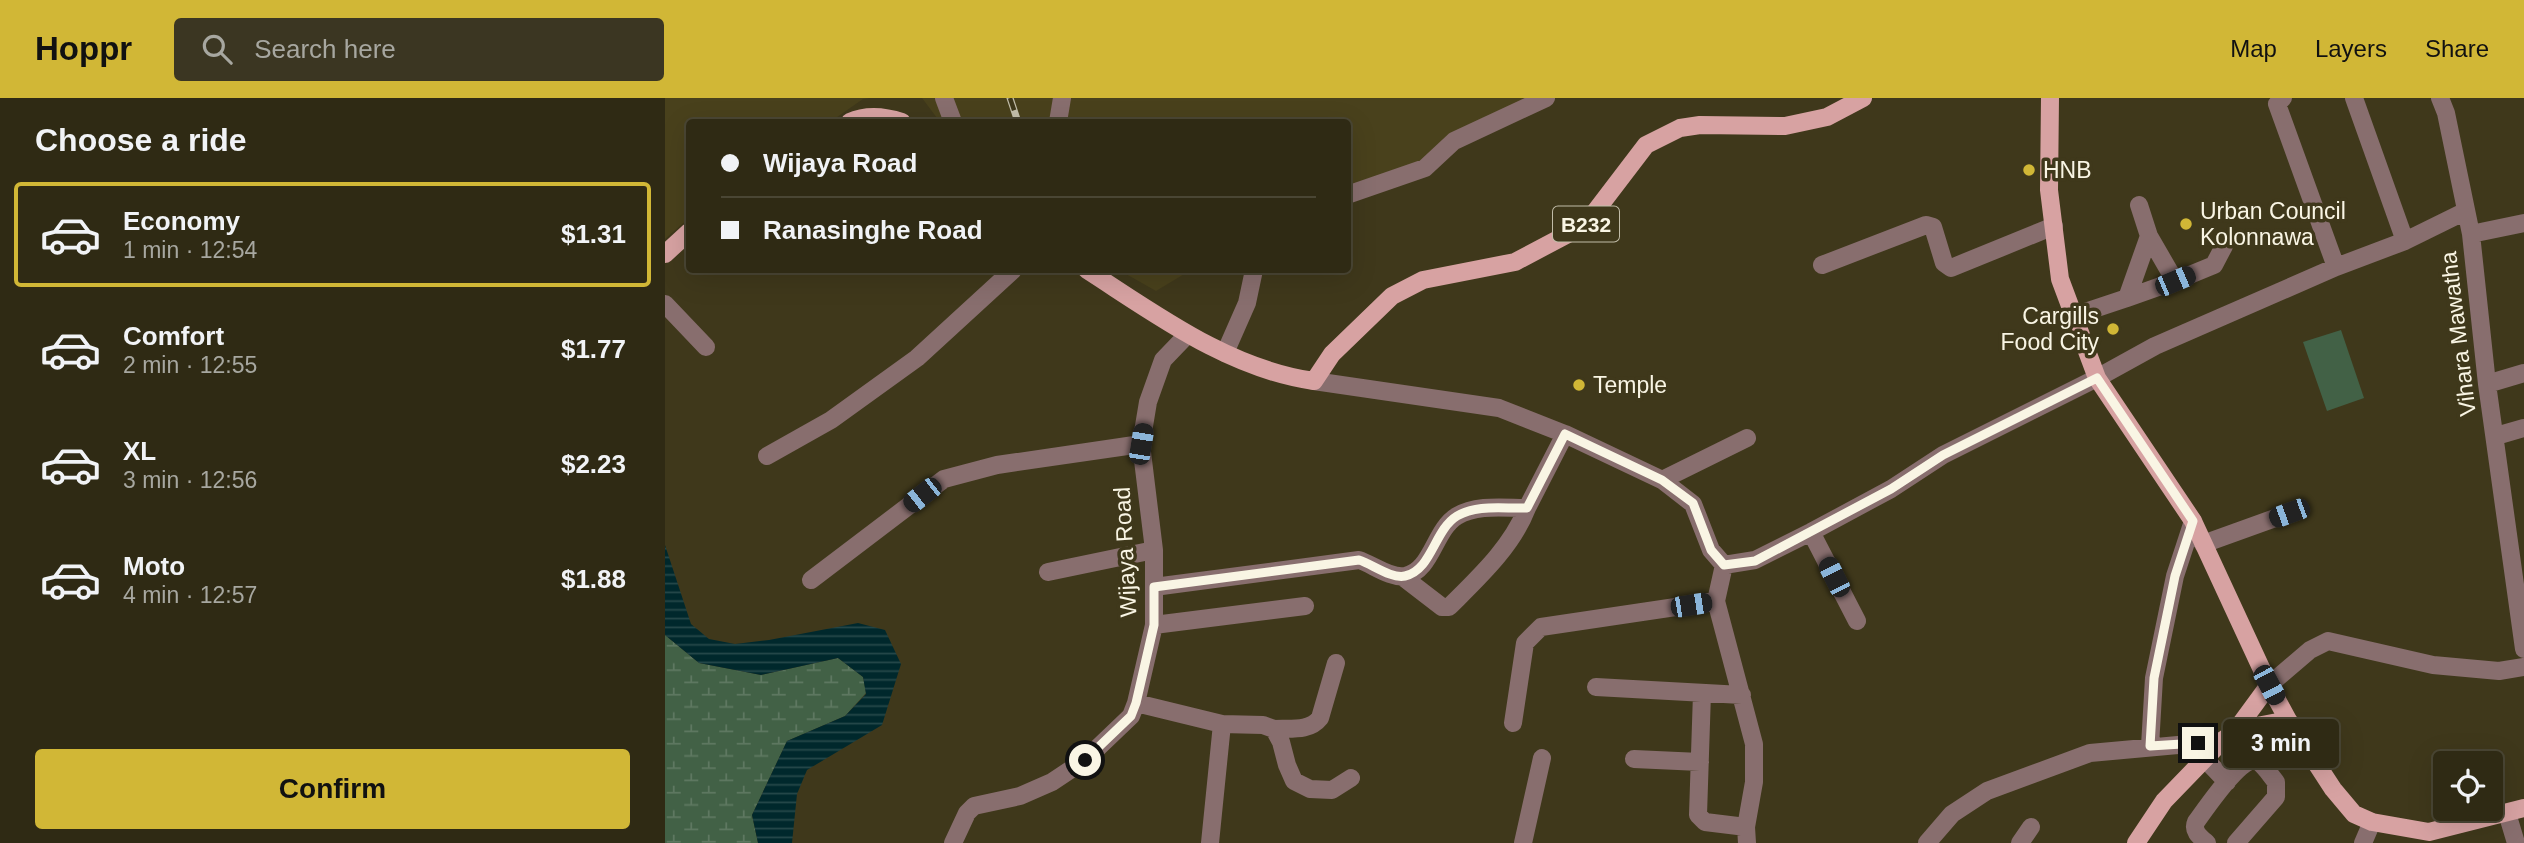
<!DOCTYPE html>
<meta charset="utf-8">
<style>
:root{--surface:#2f2a14;--page:#3b3622;--text:#f1f3f6;--muted:#a7a7a0;--line:#4a4634;--accent:#d1b736}
body{margin:0;font-family:Arial,sans-serif;background:var(--page);color:var(--text);height:100vh;display:flex;flex-direction:column;font-size:26px;white-space:nowrap}
*{box-sizing:border-box;margin:0}
p{font-size:23px;color:var(--muted)}
.icon{flex:none;width:38px;height:38px;fill:none;stroke:currentColor;stroke-width:2;stroke-linecap:round;stroke-linejoin:round}
.map{position:relative;flex:1;overflow:hidden}
.sheet{display:flex;flex-direction:column;background:var(--surface);width:665px}
.sheet>*{flex:none}
.hud{position:absolute;left:21px;top:21px;width:665px;height:154px;border-radius:7px;box-shadow:0 7px 28px #0002,0 0 0 2px var(--line);display:grid;align-content:center;height:154px;padding:0 35px;background:var(--surface)}
.fabs{position:absolute;left:1768px;top:653px;display:grid;gap:14px}
.fabs a{display:grid;place-items:center;width:70px;height:70px;border-radius:7px;background:var(--surface);box-shadow:0 7px 28px #0002,0 0 0 2px var(--line);font-size:35px}
.end{position:absolute;width:32px;height:32px;margin:-16px;border:9px solid #f9f5e4;background:#111;box-shadow:0 0 0 4px #111}
.from{border-radius:50%}
.bubble{position:absolute;height:49px;border-radius:7px;background:var(--surface);box-shadow:0 7px 28px #0002,0 0 0 2px var(--line);font-size:23px;font-weight:600;line-height:49px;text-align:center}
.car{position:absolute;width:21px;height:42px;margin:-21px -10px;border-radius:9px;box-shadow:0 0 5px 2px #0007;background:linear-gradient(#222 24%,#8ab4d8 0 40%,#222 0 76%,#8ab4d8 0 86%,#222 0)}
.hud b{display:flex;align-items:center;gap:24px;height:66px;font-size:26px}
.hud b+b{border-top:2px solid var(--line)}
.hud i{width:18px;height:18px;background:var(--text)}
ul{padding:0;list-style:none}
li{display:flex;align-items:center;gap:21px;height:105px;margin:0 14px 10px;padding:0 21px;border:4px solid transparent;border-radius:7px}
li div{flex:1}
li b{display:block;font-size:26px}
li em{font-style:normal;font-weight:600}
li.selected{border-color:var(--accent)}
li>.icon{width:63px;height:63px;stroke-width:1.5}
h2{padding:0 35px;font-size:32px;line-height:84px}
.action{display:flex;gap:14px;margin-top:auto;padding:14px 35px}
.action a{flex:1;height:80px;border-radius:7px;background:var(--accent);color:#111;font-size:28px;font-weight:600;line-height:80px;text-align:center}
header{display:flex;align-items:center;gap:42px;box-sizing:border-box;height:98px;padding:0 35px;background:var(--accent);color:#111}
header strong{font-size:33px}
nav{display:flex;gap:38px;margin-inline-start:auto;font-size:24px}
.search{width:490px;height:63px;background:var(--page);display:flex;align-items:center;gap:18px;box-sizing:border-box;padding:0 24px;border-radius:7px;color:var(--muted);font-size:26px}
main{display:flex;flex:1;min-height:0}
.map>svg:first-child{display:block}
</style>
<header>
<strong>Hoppr</strong>
<div class="search"><svg class="icon" aria-label="search" viewBox="0 0 24 24"><circle cx="10" cy="10" r="6"/><path d="M15 15l6 6"/></svg>Search here</div>
<nav><a>Map</a><a>Layers</a><a>Share</a></nav>
</header>
<main>
<section class="sheet">
<h2>Choose a ride</h2>
<ul>
<li class="selected"><svg class="icon" aria-label="car" viewBox="0 0 24 24"><path d="M5 17H2v-5l4-1 3-4h7l3 4 3 1v5h-3M9 17h6M6 11h13"/><circle cx="7" cy="17" r="2"/><circle cx="17" cy="17" r="2"/></svg><div><b>Economy</b><p>1 min · 12:54</p></div><em>$1.31</em></li>
<li><svg class="icon" aria-label="car" viewBox="0 0 24 24"><path d="M5 17H2v-5l4-1 3-4h7l3 4 3 1v5h-3M9 17h6M6 11h13"/><circle cx="7" cy="17" r="2"/><circle cx="17" cy="17" r="2"/></svg><div><b>Comfort</b><p>2 min · 12:55</p></div><em>$1.77</em></li>
<li><svg class="icon" aria-label="car" viewBox="0 0 24 24"><path d="M5 17H2v-5l4-1 3-4h7l3 4 3 1v5h-3M9 17h6M6 11h13"/><circle cx="7" cy="17" r="2"/><circle cx="17" cy="17" r="2"/></svg><div><b>XL</b><p>3 min · 12:56</p></div><em>$2.23</em></li>
<li><svg class="icon" aria-label="car" viewBox="0 0 24 24"><path d="M5 17H2v-5l4-1 3-4h7l3 4 3 1v5h-3M9 17h6M6 11h13"/><circle cx="7" cy="17" r="2"/><circle cx="17" cy="17" r="2"/></svg><div><b>Moto</b><p>4 min · 12:57</p></div><em>$1.88</em></li>
</ul>
<div class="action"><a>Confirm</a></div>
</section>
<div class="map">
<svg width="1859" height="745" viewBox="0 0 1859 745">
<defs>
<pattern id="wetland-marsh" width="20" height="14" patternUnits="userSpaceOnUse" patternTransform="scale(1.75)"><rect width="20" height="14" fill="#426146"/><path d="M1 5h8M5 5V1M11 12h8M15 12V8" fill="none" stroke="#5e7861"/></pattern>
<pattern id="water-rules" width="6" height="5" patternUnits="userSpaceOnUse" patternTransform="scale(1.75)"><rect width="6" height="5" fill="#00282c"/><path d="M0 2.5h6" fill="none" stroke="#26484a"/></pattern>
</defs>
<rect width="100%" height="100%" fill="#3f381b"/>
<!-- built -->
<path fill="#49411c" d="M0,0H205L198,1L165,24H24V120L0,141Z
M257,0H866L761,63L683,94L682,24H275Z
M454,172H526L491,193Z"/>
<!-- wetland -->
<path fill="url(#wetland-marsh)" d="M0,537L34,565L96,577L173,560L198,579L201,595L180,618L122,643L87,717L93,745H0Z"/>
<!-- park -->
<path fill="#426146" d="M1676,232L1699,300L1662,313L1638,244Z"/>
<!-- water -->
<path fill="url(#water-rules)" d="M0,447L26,526L44,541L70,546L104,542L193,525L220,532L236,566L217,627L142,672L132,696L127,745H93L87,717L122,643L180,618L201,596L198,579L173,560L96,577L34,565L0,537Z"/>
<g fill="none" stroke-linecap="round" stroke-linejoin="round">
<!-- minor -->
<path stroke="#886e6e" stroke-width="18" d="M279,0L288,24
M1618,0L1612,6L1671,169
M1689,0L1740,143
M1775,0L1781,15L1806,136L1822,286L1859,551
M393,24L397,0
M682,97L760,70L789,43L881,0
M1806,136L1859,125
M1484,138L1510,183
M1157,167L1261,127L1268,129L1279,165L1286,170L1389,128
M1462,200L1510,183L1549,167L1559,148
M0,206L41,249
M1408,218L1462,200L1484,138L1474,107
M560,255L582,205L589,172
M649,283L834,310L900,336L997,382L1028,406L1046,452L1059,467L1051,503L1089,646V684L1081,729L1082,745
M1822,286L1859,275
M1831,338L1859,330
M102,358L166,322L252,260L348,172
M997,382L1082,340
M1146,434L1192,523
M1538,446L1624,415
M1059,467L1090,462L1146,434L1226,391L1278,357L1432,280L1490,248L1671,169L1740,143L1801,113
M383,474L489,452
M738,479L777,509H784C813,480 847,449 862,410
M146,482L279,381L332,367L476,346
M489,489L694,462C707,466 726,481 740,478C767,473 769,432 792,418C812,406 839,410 862,410L900,336
M489,527L640,508
M1604,587L1645,552L1663,543L1768,567L1834,573L1859,569
M931,589L1077,597
M1037,595L1033,717L1040,724L1081,729
M471,605L557,626L598,627L609,631L616,644L622,667L629,683L645,691L667,692L686,680
M848,625L860,545L876,529L1051,503
M609,631C625,630 644,634 655,620L671,565
M1485,648L1489,580L1510,478L1528,423
M969,661L1035,664
M1540,661L1562,684
M1842,715L1851,745
M288,745L302,715L309,708L355,698L387,684L420,662L466,618L471,605L489,527V452L476,346L483,304L498,262L522,237
M545,745L557,626
M858,745L877,660
M1262,745L1287,716L1322,693L1425,655L1557,643
M1355,745L1366,729
M1542,745C1535,739 1527,733 1531,724C1540,712 1578,655 1592,663C1599,667 1606,678 1611,684V699L1571,745
M1698,745L1707,724"/>
<!-- major -->
<path stroke="#d7a2a2" stroke-width="18" d="M1385,0L1384,92L1395,181L1432,280L1528,423L1604,587L1623,622L1668,691L1689,716L1707,724L1764,734L1859,710
M185,24C202,16 219,18 237,24
M0,156L24,134
M422,172C492,217 564,271 649,283L667,256L727,198L758,182L850,164L920,127L981,47L1015,30L1035,27L1120,28L1162,19L1198,0
M1571,632L1623,622
M1471,745L1499,703L1557,643L1571,632L1604,587"/>
<!-- rail casing -->
<g stroke="#c3beaa" stroke-width="7">
<path id="rail" d="M345,0L353,24"/>
</g>
<!-- rail -->
<use href="#rail" stroke="#3f381b" stroke-width="4.5" stroke-dasharray="13" stroke-linecap="butt"/>
</g>
<g fill="none" stroke-linecap="round" stroke-linejoin="round">
<!-- route -->
<path stroke="#f9f5e4" stroke-width="9" d="M420,662L466,618L471,605L489,527V489L694,462C707,466 726,481 740,478C767,472 769,432 792,418C812,406 839,411 862,410L900,336L997,382L1028,405L1046,452L1059,467L1090,463L1226,391L1278,357L1432,280L1528,423L1510,478L1489,580L1485,648L1533,645"/>
</g>
<!-- markers -->
<g fill="#d1b736" stroke="#3f381b" stroke-width="2.5">
<circle cx="1364" cy="72" r="7"/>
<circle cx="1521" cy="126" r="7"/>
<circle cx="1448" cy="231" r="7"/>
<circle cx="914" cy="287" r="7"/>
</g>
<g text-anchor="middle" dominant-baseline="central" stroke-width="7" stroke-linejoin="round" paint-order="stroke">
<!-- shield labels -->
<rect fill="#3f381b" stroke="#c1bca8" stroke-width="2" x="888" y="108.5" width="66" height="35" rx="5"/>
<g font-size="21" font-weight="bold" fill="#f9f5e4">
<text x="921" y="126">B232</text>
</g>
<!-- poi labels -->
<g font-size="23" fill="#f9f5e4" stroke="#3f381b" text-anchor="start">
<text x="1378" y="72">HNB</text>
<text x="1535" y="113">Urban Council<tspan x="1535" dy="26">Kolonnawa</tspan></text>
<text x="1434" y="218" text-anchor="end">Cargills<tspan x="1434" dy="26">Food City</tspan></text>
<text x="928" y="287">Temple</text>
</g>
<!-- street labels -->
<g font-size="23" fill="#f9f5e4" stroke="#3f381b">
<text transform="translate(1793 236) rotate(-97)">Vihara Mawatha</text>
<text transform="translate(460 454) rotate(-93)">Wijaya Road</text>
</g>
</g>
</svg>
<div class="fabs">
<a><svg class="icon" aria-label="locate" viewBox="0 0 24 24"><circle cx="12" cy="12" r="6"/><path d="M12 2v4M12 18v4M2 12h4M18 12h4"/></svg></a>
</div>
<i class="end from" style="left:420px;top:662px"></i>
<i class="end" style="left:1533px;top:645px"></i>
<div class="bubble" style="left:1558px;top:621px;width:116px">3 min</div>
<i class="car" style="left:1510px;top:183px;rotate:67deg"></i>
<i class="car" style="left:476px;top:346px;rotate:9deg"></i>
<i class="car" style="left:257px;top:397px;rotate:232deg"></i>
<i class="car" style="left:1624px;top:415px;rotate:250deg"></i>
<i class="car" style="left:1169px;top:479px;rotate:333deg"></i>
<i class="car" style="left:1026px;top:507px;rotate:81deg"></i>
<i class="car" style="left:1604px;top:587px;rotate:152deg"></i>
<div class="hud">
<b><i class="from"></i>Wijaya Road</b>
<b><i></i>Ranasinghe Road</b>
</div>
</div>
</main>
